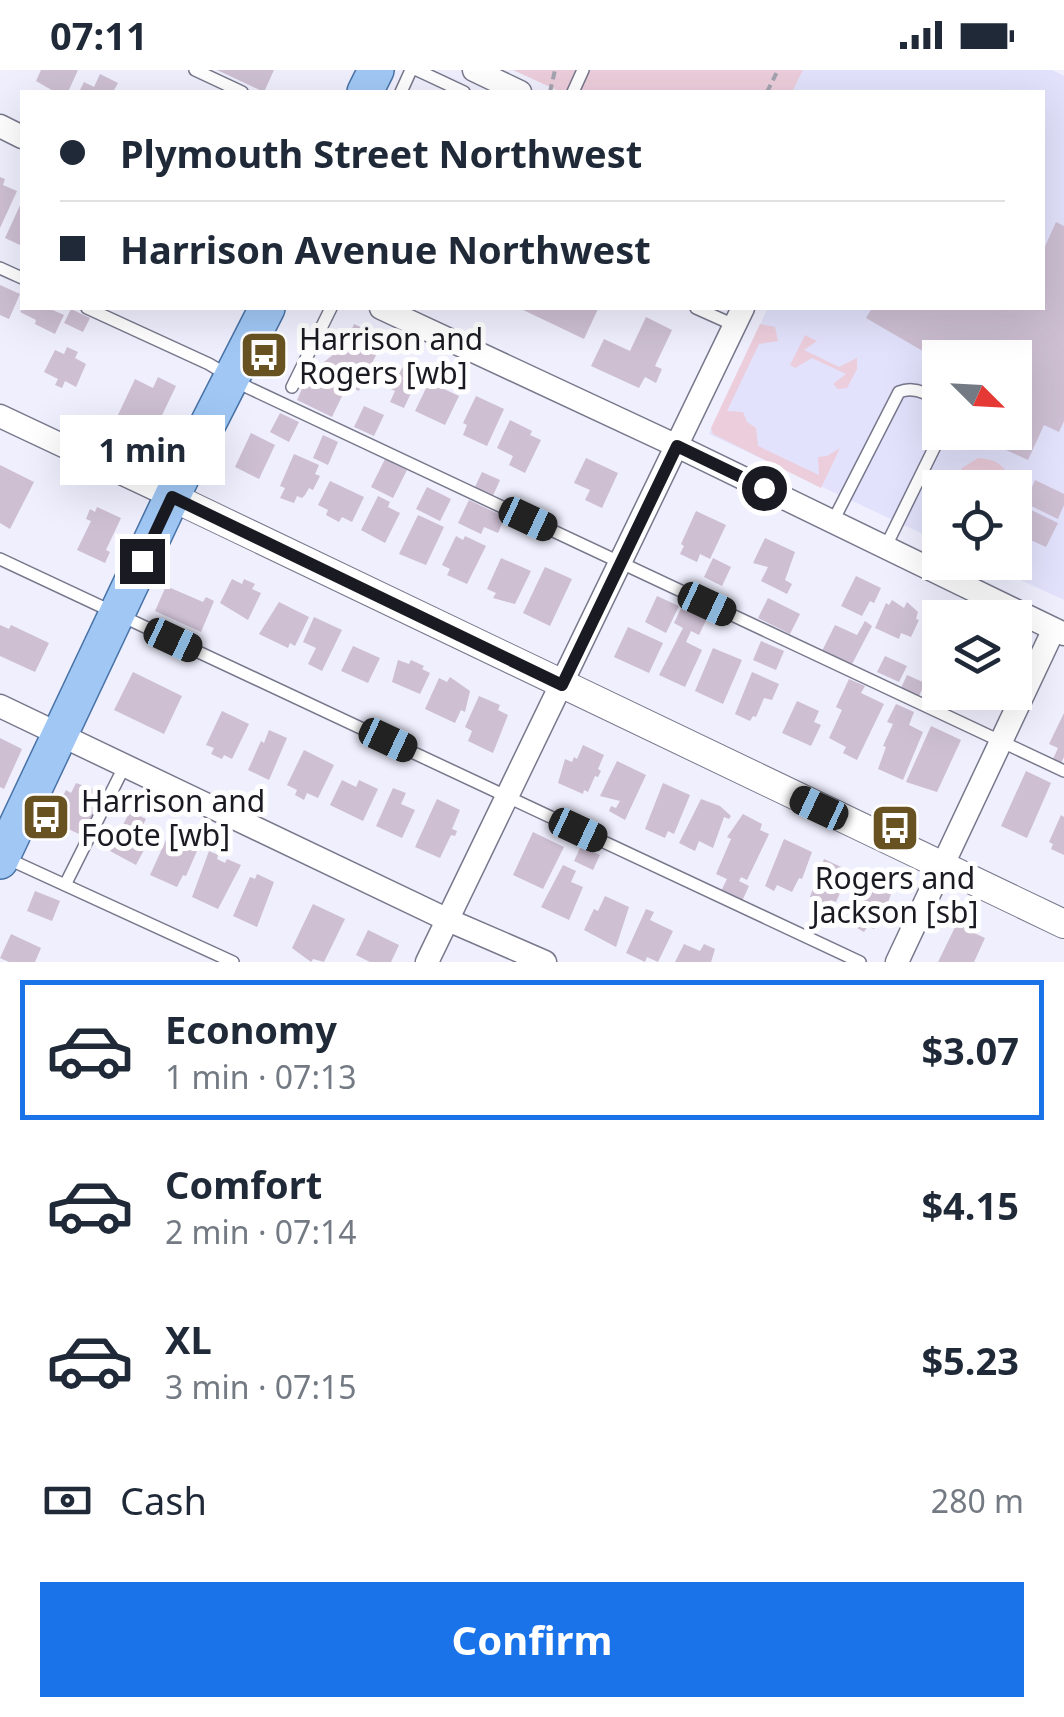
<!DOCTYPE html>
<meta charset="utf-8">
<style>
:root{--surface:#fff;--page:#f6f6f7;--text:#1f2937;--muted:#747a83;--line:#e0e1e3;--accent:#1a73e8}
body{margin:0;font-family:"Noto Sans",sans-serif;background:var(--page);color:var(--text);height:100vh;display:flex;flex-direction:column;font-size:38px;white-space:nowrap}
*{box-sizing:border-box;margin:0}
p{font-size:32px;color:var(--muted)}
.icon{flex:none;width:55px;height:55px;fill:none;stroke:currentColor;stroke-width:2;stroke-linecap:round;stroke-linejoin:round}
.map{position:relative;height:892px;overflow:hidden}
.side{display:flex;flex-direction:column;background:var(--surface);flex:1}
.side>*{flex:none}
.guide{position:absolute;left:20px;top:20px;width:1025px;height:220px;border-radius:0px;box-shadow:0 10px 40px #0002;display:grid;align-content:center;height:220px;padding:0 40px;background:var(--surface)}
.needle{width:65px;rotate:114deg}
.tools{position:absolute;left:922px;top:270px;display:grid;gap:20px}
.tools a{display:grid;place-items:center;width:110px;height:110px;border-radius:0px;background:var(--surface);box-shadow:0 10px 40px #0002;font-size:50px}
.end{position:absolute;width:45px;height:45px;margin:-22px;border:12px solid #1a1a22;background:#fff;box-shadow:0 0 0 5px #fff}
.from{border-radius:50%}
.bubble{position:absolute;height:70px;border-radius:0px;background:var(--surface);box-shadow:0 10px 40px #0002;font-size:32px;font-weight:700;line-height:70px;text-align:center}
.car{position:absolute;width:30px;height:60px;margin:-30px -15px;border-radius:12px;box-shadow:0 0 8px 2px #0007;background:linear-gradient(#222 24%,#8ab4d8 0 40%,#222 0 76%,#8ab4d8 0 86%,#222 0)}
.guide b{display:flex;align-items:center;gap:35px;height:95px;font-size:38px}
.guide b+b{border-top:2px solid var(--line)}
.guide i{width:25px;height:25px;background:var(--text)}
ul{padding:18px 0 0;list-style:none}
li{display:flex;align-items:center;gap:30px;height:140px;margin:0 20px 15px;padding:0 20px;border:5px solid transparent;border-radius:0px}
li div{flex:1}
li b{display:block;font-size:38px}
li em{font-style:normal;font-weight:700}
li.active{border-color:var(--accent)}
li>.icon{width:90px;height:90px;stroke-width:1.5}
.pay{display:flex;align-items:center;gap:25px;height:110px;padding:0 40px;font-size:38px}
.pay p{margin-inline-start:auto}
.action{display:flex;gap:20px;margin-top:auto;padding:20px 40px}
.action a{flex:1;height:115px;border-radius:0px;background:var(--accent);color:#fff;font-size:40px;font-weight:700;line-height:115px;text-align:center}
.status{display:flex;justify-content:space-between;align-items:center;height:70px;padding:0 50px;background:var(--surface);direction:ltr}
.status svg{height:28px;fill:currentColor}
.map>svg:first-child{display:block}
</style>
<div class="status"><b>07:11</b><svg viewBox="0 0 49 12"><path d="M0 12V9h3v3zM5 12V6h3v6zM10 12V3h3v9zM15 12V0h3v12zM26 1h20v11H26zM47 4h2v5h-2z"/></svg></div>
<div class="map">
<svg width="1064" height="892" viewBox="0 0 1064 892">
<rect width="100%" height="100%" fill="#efeffe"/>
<!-- built -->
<path fill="#e2e2fc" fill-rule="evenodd" d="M803,0H1052L1064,6V530L983,493L1015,492V418H940V472L709,364L768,238H1042V22H792ZM940,288H1015V362H940Z"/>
<!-- green -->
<path fill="#eccddb" d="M513,0H803L792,22H561Z
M760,254L775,257L778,271L759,274L727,341L743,342L747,352L756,358L758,376L819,405L818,387L827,386L840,378L821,418L713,364L711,358Z
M805,265L817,271L804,280L839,297L857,288V299L847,318L838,319L833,314L846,304L812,288L795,298L790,295Z
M978,388C998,389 1009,398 1011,417H952L962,398Z"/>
<!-- building -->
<path fill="#cebfd3" d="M41,0H78L68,22H55L36,11Z
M217,0H274L264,22Z
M100,4L118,13L113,22H79L84,12L94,17Z
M0,107L5,109L3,115L17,121L0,158Z
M22,131V176L5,168Z
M1056,152L1064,156V351L1059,362L1044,355L1028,390L967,362H1015V288H980L963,280L959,288H940V291L866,248L872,238H1042V183Z
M0,215L20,224L9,249L0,245Z
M23,238H48L64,245L55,264L35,254L36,250L20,242Z
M519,238H595L598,239L584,269Z
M71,239L90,248L83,262L64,253Z
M646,247L672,260L655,296L662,299L656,313L645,307L639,318L591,296L604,269L630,281Z
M354,254L384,268L359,321L339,312L336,319L344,322L332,347L297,330L308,305L345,275Z
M67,277L78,282L75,288L86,294L76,317L65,311L62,318L55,315L58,309L44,302L55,280L64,284Z
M389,294L401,300L403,297L418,308L404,338L390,332L395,321L380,314Z
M158,307L176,316L153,364L117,347L135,309L153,318Z
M429,312L459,326L445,355L415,341Z
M476,326L504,339L487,376L463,365L467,355L463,353Z
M364,336L384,345L374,366L354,357Z
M280,343L299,352L289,372L270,362Z
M510,350L532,361L530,365L541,370L525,403L509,395L513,386L497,378Z
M251,363L275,375L259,409L235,397Z
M323,365L338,372L328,395L313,388Z
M294,384L319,395L315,404L320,406L313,420L309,418L305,425L302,428L297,426L294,433L280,428L285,418L280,416Z
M586,388L618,403L602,438L585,430L590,420L574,413Z
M385,389L407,400L393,428L371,417Z
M0,395L34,412L10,459L0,453Z
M482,402L500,410L492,428L474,419Z
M1035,410L1064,424V435L1058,449L1025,433Z
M330,411L364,427L352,452L342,447L339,452L326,445L328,440L318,435Z
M427,417L451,429L440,451L416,439Z
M378,426L390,432L388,437L400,443L385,473L361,460Z
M469,430L505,447L498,463L484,457L481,464L458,453Z
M97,437L121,448L106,480L110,482L105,493L77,480L91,451L86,449L90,439L95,442Z
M1025,437L1058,453L1046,477L1015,463Z
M696,441L726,455L710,489L700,484L697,492L680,484L684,476L681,474Z
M418,445L444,457L426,495L399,484Z
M456,466L463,470L465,466L486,476L467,514L447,505L450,499L442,495Z
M765,468L795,482L785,510L792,514L787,524L761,511L768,497L753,493Z
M501,488L531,501L515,534L493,528L496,523L487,519Z
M713,488L731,497L722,516L704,507Z
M545,497L572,509L550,556L523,543Z
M856,506L881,518L874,533L870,531L862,546L841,536Z
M232,509L242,514L244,509L255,514L252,519L261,523L248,550L220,533Z
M166,516L203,532L206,527L214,531L201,562L155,541Z
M657,526L679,536L666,563L645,552Z
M768,528L800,544L790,564L758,548Z
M892,530L904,538L907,532L918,542L916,549L919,550L911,567L901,563L899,569L875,558L886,533L889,535Z
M279,532L309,547L295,576L290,573L288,578L259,564Z
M683,534L708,546L699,565L691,561L686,572L702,580L685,617L659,605L683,558L674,553Z
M314,547L342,560L322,601L308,594L316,578L303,572Z
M934,547L940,550V579L923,572Z
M865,551L872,556L851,596L822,581L835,555L857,565Z
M0,555L9,559L11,555L49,573L35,602L0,586Z
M628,557L663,573L649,603L614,587Z
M761,571L784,581L776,600L753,590Z
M353,576L380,588L368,613L341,601Z
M713,578L742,590L723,634L695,621Z
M885,586L907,596L899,612L877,602Z
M398,590L409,594L411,590L424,596L422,599L430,603L420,624L392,612Z
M133,602L182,626L164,664L114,640Z
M752,602L779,614L772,630L764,628L756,647L753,646L750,651L735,644Z
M907,605L925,613L918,628L900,620Z
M450,607L470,621L465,642L461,640L455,653L425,639L439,608L447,612Z
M849,609L865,616L861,623L884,634L857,690L843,683L846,677L829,668L842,640L836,637Z
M479,626L500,635L498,640L508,645L493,683L468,671L472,661L465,657Z
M797,631L819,641L814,652L821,655L811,676L782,663Z
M896,634L914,642L909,655L923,662L903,710L878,699L886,677L883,676L893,654L887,652Z
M222,641L249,654L232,689L224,685L222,689L211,684L214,678L206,675Z
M1064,643V687L1061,693L1053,689L1058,678L1049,674Z
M931,656L961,670L937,722L906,712Z
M269,660L287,668L269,710L248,700L261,671L264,673Z
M0,668L22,679L4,719L0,717Z
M583,675L604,685L598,699L601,701L598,707L595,706L588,722L584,720L583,724L558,713L565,689L572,692L574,687L577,689Z
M304,680L334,695L318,728L307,723L304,730L295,725L297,720L287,715Z
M617,691L646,705L625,750L609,741L611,736L616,738L620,731L600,726Z
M1026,701L1051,713L1027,768L1001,756Z
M342,710L356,717L359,710L378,719L363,751L330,735Z
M76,713L99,721L98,724L104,727L88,761L82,758L79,764L64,757L66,751L59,748L64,737L59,734L66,720L71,723Z
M663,713L690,725L674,764L668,761L665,768L645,759Z
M393,718L406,723L401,734L415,740L402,768L376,756Z
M437,729L460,740L452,759L457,761L455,766L451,765L440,788L415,777Z
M701,729L720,736L731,746L729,749L724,747L713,778L699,771L695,781L679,773Z
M130,741L146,749L143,755L154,761L136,795L110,781Z
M743,744L762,754L760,760L769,764L747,810L741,807L739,811L749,816L742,831L721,821L727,809L716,804L731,769L727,767Z
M1061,745L1064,747V785L1051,779L1053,774L1049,772Z
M171,759L190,768L186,776L197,781L186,806L183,805L177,817L150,805Z
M533,762L564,777L543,819L513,805Z
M784,769L812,782L802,809L799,808L792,822L777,815L774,821L765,816Z
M581,776L600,785L593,800L574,791Z
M209,781L218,785L217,789L225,793L227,789L241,795L218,839L192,827Z
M824,789L850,801L836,832L830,830L827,835L810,827Z
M563,795L576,801L571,812L583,817L569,850L541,837Z
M257,804L274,812L257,857L233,846L250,807L255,809Z
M868,805L892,821L884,844L874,859L868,856L864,862L857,858L860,852L848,846Z
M35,821L60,831L52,851L27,841Z
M605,826L629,837L616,877L584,860L594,839L598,841Z
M313,834L345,849L324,892L313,889L311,892L292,878Z
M646,839L654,842L650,850L673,861L658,892L647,887L645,892L626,883Z
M959,849L975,856L972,862L985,868L974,892H938Z
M368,860L399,875L391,892H370L356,885Z
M11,864L41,878L35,892H9L0,888Z
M684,874L700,881L704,874L715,879L711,892H675Z"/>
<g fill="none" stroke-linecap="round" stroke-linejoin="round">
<!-- service casing -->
<g stroke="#78788d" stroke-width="14">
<path id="service" d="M195,0L242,22
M417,0L464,22
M401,22L411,0
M573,22L583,0
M0,198L22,208
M87,238L209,294L249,318L1064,701
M696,238L734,255
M292,317L331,238
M833,451L899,322C914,316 928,323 940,333
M886,476L942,362
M0,489L860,892
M4,787L233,892
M65,815L125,695"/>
</g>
<!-- minor casing -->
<g stroke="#78788d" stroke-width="25">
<path id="minor" d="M474,0L520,22
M0,56L22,67
M381,238L677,376L1064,564
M0,346L172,427
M0,636L448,850L545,892
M427,892L743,238
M897,892L1054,559"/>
</g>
<!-- tertiary casing -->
<g stroke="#78788d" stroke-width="30">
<path id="tertiary" d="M172,427L1064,854"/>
</g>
<!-- primary casing -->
<g stroke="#4973a7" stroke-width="38">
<path id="primary" d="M365,22L376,0
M0,791L188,393L267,238"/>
</g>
<!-- path -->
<path stroke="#a4a4b0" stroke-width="4" stroke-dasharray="8 5" stroke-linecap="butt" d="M550,22L555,0
M767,22L778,0"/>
<!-- service -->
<use href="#service" stroke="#fff" stroke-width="11"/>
<!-- minor -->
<use href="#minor" stroke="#fff" stroke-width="22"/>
<!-- tertiary -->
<use href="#tertiary" stroke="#fff" stroke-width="28"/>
<!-- primary -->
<use href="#primary" stroke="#a1c8f5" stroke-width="35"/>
</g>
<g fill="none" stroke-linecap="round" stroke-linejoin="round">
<!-- route -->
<path stroke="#1a1a22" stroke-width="12" d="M142,491L172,427L562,615L677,376L764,418"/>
</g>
<!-- icons -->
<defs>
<g id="bus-square" transform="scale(2.5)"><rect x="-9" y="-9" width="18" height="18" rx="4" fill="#685221" stroke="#fefefe"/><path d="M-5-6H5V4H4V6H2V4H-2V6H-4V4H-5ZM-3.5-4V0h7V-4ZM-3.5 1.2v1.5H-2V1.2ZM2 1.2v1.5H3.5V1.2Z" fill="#fff"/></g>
</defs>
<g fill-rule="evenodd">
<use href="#bus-square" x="264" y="285"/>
<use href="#bus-square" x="46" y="747"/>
<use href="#bus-square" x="895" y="758"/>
</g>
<g text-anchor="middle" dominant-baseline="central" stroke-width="10" stroke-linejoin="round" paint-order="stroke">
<!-- poi labels -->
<g font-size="30" fill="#1a1a22" stroke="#fefefe" text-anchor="start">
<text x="299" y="268">Harrison and<tspan x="299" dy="34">Rogers [wb]</tspan></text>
<text x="81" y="730">Harrison and<tspan x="81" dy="34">Foote [wb]</tspan></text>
<text x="895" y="807" text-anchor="middle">Rogers and<tspan x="895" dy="34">Jackson [sb]</tspan></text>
</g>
</g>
</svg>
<div class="tools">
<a><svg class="needle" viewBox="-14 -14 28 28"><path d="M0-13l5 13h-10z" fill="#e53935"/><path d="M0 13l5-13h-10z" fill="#747a83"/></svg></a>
<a><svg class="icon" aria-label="locate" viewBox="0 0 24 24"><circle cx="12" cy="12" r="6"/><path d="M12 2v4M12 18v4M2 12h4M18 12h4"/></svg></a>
<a><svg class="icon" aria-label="layers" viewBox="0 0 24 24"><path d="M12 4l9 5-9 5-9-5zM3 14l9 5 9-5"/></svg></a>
</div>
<i class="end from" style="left:764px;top:418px"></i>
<i class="end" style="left:142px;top:491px"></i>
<div class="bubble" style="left:60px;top:345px;width:165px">1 min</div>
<i class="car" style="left:528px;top:449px;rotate:115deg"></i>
<i class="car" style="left:707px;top:534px;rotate:115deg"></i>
<i class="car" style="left:173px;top:570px;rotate:115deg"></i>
<i class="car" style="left:388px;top:670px;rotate:115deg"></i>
<i class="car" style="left:819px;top:738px;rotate:295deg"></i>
<i class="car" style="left:578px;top:760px;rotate:115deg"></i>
<div class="guide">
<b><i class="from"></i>Plymouth Street Northwest</b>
<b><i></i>Harrison Avenue Northwest</b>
</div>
</div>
<section class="side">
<ul>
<li class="active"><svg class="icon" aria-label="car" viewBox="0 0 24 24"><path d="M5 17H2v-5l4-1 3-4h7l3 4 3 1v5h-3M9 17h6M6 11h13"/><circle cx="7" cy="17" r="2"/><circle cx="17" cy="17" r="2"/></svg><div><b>Economy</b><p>1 min · 07:13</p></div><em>$3.07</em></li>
<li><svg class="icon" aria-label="car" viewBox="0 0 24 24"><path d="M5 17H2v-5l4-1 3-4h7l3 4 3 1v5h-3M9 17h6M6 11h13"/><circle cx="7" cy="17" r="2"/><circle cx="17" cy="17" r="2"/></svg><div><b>Comfort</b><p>2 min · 07:14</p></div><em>$4.15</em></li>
<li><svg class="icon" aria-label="car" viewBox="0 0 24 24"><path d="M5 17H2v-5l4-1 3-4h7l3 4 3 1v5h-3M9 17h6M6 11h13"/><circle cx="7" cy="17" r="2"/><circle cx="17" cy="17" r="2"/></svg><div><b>XL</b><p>3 min · 07:15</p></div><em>$5.23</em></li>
</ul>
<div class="pay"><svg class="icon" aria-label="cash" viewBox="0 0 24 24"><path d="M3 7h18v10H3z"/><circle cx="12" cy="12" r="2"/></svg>Cash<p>280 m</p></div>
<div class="action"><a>Confirm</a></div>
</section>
